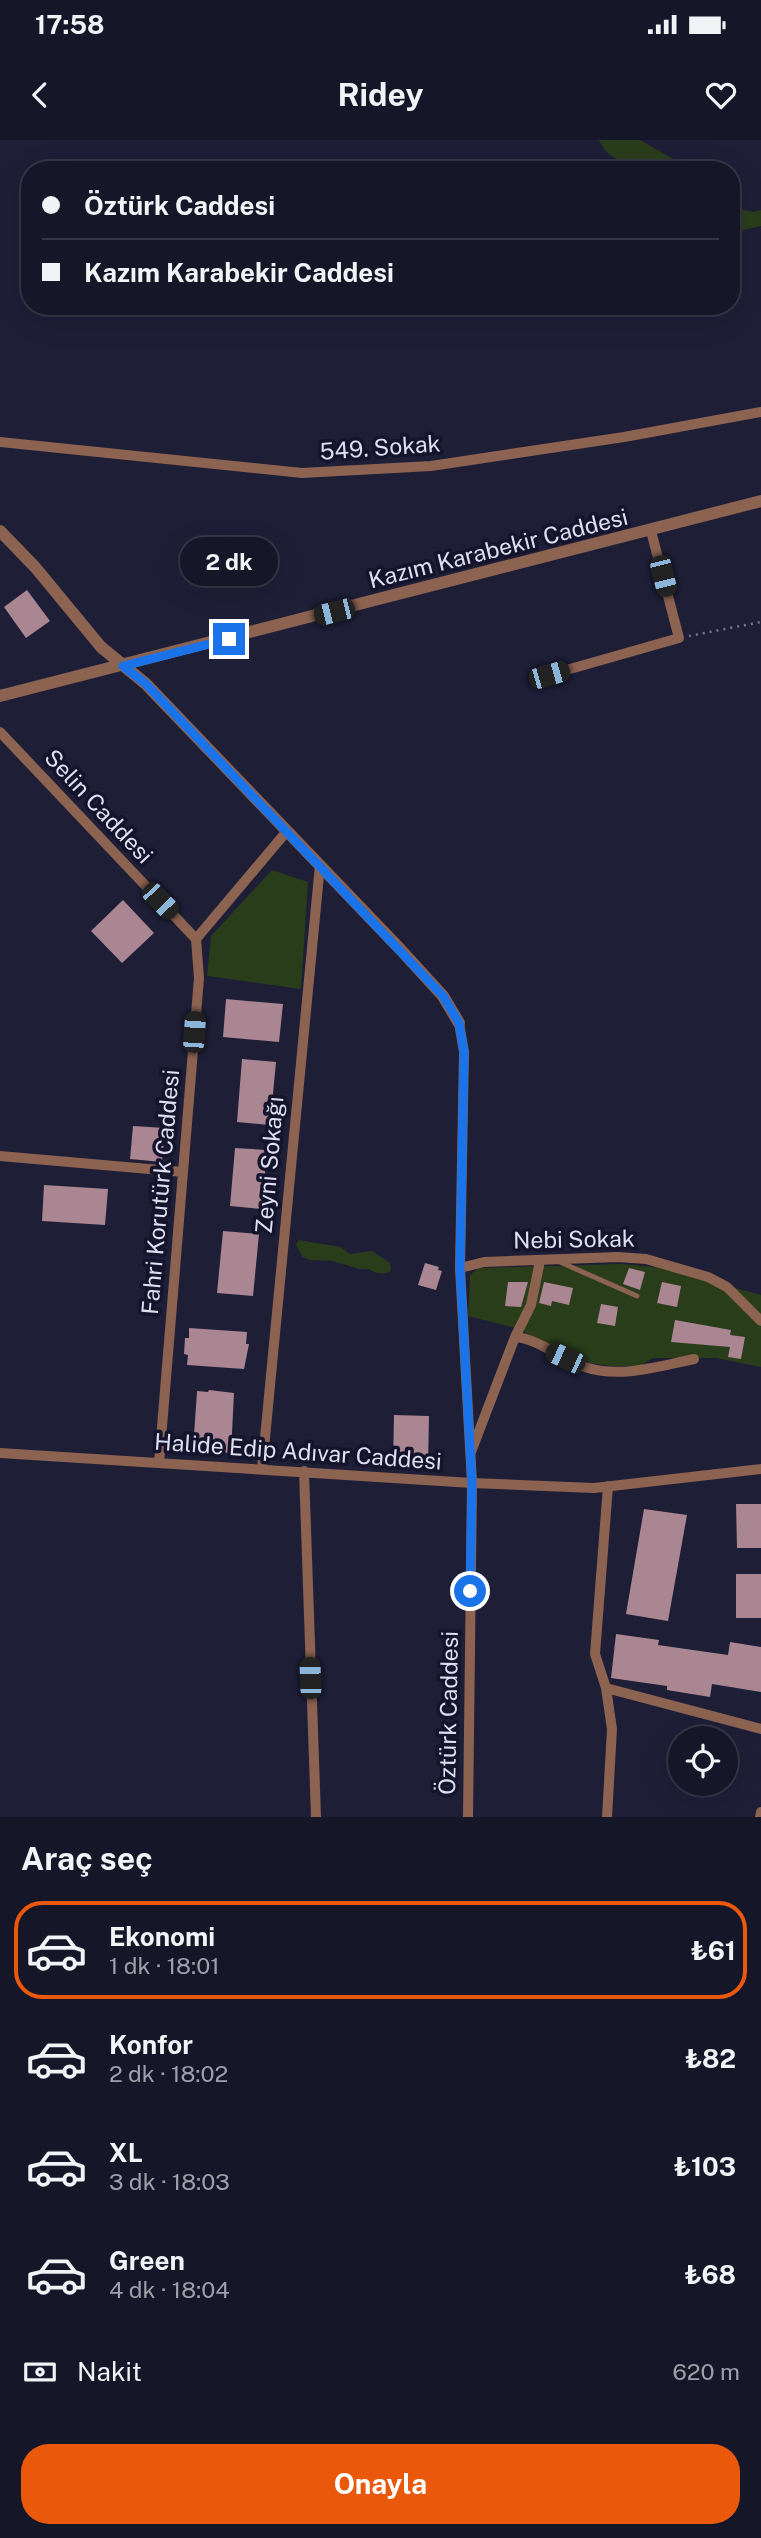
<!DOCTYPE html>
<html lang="tr">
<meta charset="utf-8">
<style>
:root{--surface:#161629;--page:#232335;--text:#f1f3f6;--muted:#9e9fa8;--line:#353546;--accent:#ea580c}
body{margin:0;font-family:"Public Sans",sans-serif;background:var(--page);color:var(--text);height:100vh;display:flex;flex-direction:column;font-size:26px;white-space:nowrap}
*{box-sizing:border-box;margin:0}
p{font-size:23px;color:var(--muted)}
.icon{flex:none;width:38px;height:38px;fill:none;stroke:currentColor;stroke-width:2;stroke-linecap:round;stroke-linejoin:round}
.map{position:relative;height:1677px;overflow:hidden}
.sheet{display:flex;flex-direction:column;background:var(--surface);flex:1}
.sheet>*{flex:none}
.guide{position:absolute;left:21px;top:21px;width:719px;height:154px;border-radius:28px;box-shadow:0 7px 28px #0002,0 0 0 2px var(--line);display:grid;align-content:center;height:154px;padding:0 21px;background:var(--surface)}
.fabs{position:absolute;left:668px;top:1586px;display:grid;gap:14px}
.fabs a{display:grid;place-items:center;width:70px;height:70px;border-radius:50%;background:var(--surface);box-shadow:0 7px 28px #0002,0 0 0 2px var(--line);font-size:35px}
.end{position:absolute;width:32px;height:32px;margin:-16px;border:9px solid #1a73e8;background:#fff;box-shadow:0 0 0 4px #fff}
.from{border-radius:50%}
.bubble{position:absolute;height:49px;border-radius:24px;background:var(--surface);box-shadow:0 7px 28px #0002,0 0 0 2px var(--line);font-size:23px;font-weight:700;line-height:49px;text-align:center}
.car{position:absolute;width:21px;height:42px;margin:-21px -10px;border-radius:9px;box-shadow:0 0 5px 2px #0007;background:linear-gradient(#222 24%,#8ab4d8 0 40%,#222 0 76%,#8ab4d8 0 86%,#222 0)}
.guide b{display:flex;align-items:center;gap:24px;height:66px;font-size:26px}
.guide b+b{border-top:2px solid var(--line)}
.guide i{width:18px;height:18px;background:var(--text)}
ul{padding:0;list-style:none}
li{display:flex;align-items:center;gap:21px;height:98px;margin:0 14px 10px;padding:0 7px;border:4px solid transparent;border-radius:28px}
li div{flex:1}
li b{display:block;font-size:26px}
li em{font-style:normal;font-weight:700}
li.selected{border-color:var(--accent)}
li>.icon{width:63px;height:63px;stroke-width:1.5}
h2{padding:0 21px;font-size:32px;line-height:84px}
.pay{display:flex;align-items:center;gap:18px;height:77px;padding:0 21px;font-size:26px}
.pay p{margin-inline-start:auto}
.action{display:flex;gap:14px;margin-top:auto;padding:14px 21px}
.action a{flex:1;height:80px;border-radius:28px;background:var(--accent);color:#fff;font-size:28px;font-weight:700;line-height:80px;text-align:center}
.status{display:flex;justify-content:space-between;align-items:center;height:49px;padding:0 35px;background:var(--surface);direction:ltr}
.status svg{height:19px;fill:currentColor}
header{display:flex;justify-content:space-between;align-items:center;height:91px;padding:0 21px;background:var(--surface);font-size:32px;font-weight:700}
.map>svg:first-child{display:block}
</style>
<div class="status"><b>17:58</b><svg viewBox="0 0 49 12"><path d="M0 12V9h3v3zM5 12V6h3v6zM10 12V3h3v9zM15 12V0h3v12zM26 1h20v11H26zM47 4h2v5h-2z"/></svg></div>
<header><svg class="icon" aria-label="back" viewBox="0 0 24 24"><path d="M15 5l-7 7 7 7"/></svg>Ridey<svg class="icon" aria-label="heart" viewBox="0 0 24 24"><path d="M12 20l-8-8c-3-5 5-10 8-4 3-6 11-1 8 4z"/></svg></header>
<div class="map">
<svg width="761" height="1677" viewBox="0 0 761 1677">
<rect width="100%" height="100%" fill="#1e1e37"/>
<!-- green -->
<path fill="#2a3d1b" d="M599,0H640L692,30C662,30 613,33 599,0Z
M732,68L754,72L761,70V86L739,91H732Z
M272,730L308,742L301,849L207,836L211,796Z
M299,1100L340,1107L350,1114L372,1111L390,1123L391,1131C384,1135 375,1134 369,1129H359L333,1121L310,1120L303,1117L296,1105Z
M623,1124L664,1128L761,1155V1227L716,1218H653L640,1226H610L590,1223L554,1206L528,1198L524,1190L468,1176L470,1135L478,1128Z"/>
<!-- building -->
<path fill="#aa8692" d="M27,450L50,481L26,498L4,467Z
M123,760L154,793L122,823L91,791Z
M226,859L283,864L279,902L223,897Z
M242,919L276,922L270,985L237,982Z
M133,986L165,988L162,1022L130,1019Z
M235,1008L267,1010L262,1069L230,1066Z
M44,1045L108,1049L105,1085L42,1081Z
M223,1091L259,1094L253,1156L217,1153Z
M425,1123L439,1127L438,1130L442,1131L436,1150L418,1145Z
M629,1128L645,1132L640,1150L623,1144Z
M508,1142H528L521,1167L505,1166Z
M544,1142L573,1148L569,1165L552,1161L551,1166L539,1163Z
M662,1142L681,1146L677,1167L657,1163Z
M601,1164L618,1167L615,1186L597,1183Z
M675,1180L731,1190L730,1195L745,1197L741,1219L728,1217L730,1207L671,1202Z
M189,1188L247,1192L246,1204H249L244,1229L187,1225L188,1215L184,1214L185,1198H189Z
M209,1250L234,1253L231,1313L193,1310L197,1251L208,1252Z
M394,1275L429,1276L428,1327H393Z
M736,1364H761V1408H737Z
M644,1369L687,1375L668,1481L626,1474Z
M736,1434H761V1478H736Z
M616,1494L659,1500L658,1505L728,1515L730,1502L761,1507V1552L712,1544L710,1557L667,1550V1546L611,1538Z"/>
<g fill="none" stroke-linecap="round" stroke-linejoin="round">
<!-- path -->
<path stroke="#76768c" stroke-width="2.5" stroke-dasharray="2 5" stroke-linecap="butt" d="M689,496L761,482"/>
<!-- service -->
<path stroke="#8c6251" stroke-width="5" d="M560,1122L637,1156"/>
<!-- minor -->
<path stroke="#8c6251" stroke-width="10" d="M0,302L302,333L431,326L624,297L761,272
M549,535L679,498L651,391
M0,592L196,799
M459,883L464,912L460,1128L472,1343L468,1677
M0,1016L183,1032
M460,1128L484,1122L618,1117L646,1119L708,1137L727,1147L761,1181
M515,1197L531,1165L540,1121
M471,1312L515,1197C536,1198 564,1220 585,1227C619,1239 660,1226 694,1219
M0,1313L472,1343L594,1348L761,1329
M159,1323L199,838L196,799L287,691
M262,1329L320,725
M304,1331L316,1677
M606,1548L761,1589
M607,1677L612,1589L606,1548L595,1514L608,1346
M760,1677L761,1672"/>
<!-- tertiary -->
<path stroke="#8c6251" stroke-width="12" d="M0,391L35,427L101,507L146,544L400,809L443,856L459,883
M0,556L761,361"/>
</g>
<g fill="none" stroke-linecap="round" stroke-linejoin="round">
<!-- route -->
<path stroke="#1a73e8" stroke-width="9" d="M229,499L123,526L146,544L443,856L459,883L464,912L460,1128L472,1343L470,1451"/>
</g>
<g text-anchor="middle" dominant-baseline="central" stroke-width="7" stroke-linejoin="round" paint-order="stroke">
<!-- street labels -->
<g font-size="23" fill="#dedff0" stroke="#15142c">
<text transform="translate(380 307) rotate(-4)">549. Sokak</text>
<text transform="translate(498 408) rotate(-14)">Kazım Karabekir Caddesi</text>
<text transform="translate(99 666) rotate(47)">Selin Caddesi</text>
<text transform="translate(269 1025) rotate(-85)">Zeyni Sokağı</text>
<text transform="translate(160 1052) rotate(-85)">Fahri Korutürk Caddesi</text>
<text transform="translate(574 1099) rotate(-1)">Nebi Sokak</text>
<text transform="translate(298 1311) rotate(4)">Halide Edip Adıvar Caddesi</text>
<text transform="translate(448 1573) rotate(-89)">Öztürk Caddesi</text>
</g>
</g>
</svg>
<div class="fabs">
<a><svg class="icon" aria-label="locate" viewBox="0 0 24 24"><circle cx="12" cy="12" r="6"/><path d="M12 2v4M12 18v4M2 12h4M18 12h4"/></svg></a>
</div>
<i class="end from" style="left:470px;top:1451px"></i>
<i class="end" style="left:229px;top:499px"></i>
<div class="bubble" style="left:180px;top:397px;width:98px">2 dk</div>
<i class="car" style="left:663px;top:436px;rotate:166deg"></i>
<i class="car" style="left:334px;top:472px;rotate:256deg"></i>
<i class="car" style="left:549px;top:535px;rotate:74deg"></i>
<i class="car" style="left:160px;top:761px;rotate:136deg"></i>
<i class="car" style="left:194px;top:892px;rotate:4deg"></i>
<i class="car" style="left:565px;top:1218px;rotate:295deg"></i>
<i class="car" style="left:310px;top:1538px;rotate:358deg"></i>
<div class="guide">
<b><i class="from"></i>Öztürk Caddesi</b>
<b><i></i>Kazım Karabekir Caddesi</b>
</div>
</div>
<section class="sheet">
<h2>Araç seç</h2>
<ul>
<li class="selected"><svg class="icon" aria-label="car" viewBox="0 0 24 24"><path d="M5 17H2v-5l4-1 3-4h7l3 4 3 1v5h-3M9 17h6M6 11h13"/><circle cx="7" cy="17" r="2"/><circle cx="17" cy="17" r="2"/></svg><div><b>Ekonomi</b><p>1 dk · 18:01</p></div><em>₺61</em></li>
<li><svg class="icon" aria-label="car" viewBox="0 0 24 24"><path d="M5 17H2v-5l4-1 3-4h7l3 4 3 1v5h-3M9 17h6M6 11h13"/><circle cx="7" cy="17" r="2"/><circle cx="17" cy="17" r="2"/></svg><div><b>Konfor</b><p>2 dk · 18:02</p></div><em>₺82</em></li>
<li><svg class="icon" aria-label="car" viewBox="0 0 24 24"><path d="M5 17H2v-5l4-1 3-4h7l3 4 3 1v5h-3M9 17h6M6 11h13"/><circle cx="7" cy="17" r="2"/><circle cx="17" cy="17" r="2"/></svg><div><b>XL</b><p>3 dk · 18:03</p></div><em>₺103</em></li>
<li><svg class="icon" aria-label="car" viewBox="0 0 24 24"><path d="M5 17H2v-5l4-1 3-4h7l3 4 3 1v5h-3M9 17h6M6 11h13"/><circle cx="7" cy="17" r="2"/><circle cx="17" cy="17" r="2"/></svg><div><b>Green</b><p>4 dk · 18:04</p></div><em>₺68</em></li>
</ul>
<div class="pay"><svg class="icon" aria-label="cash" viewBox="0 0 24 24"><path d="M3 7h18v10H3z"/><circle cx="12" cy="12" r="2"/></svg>Nakit<p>620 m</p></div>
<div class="action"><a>Onayla</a></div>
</section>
